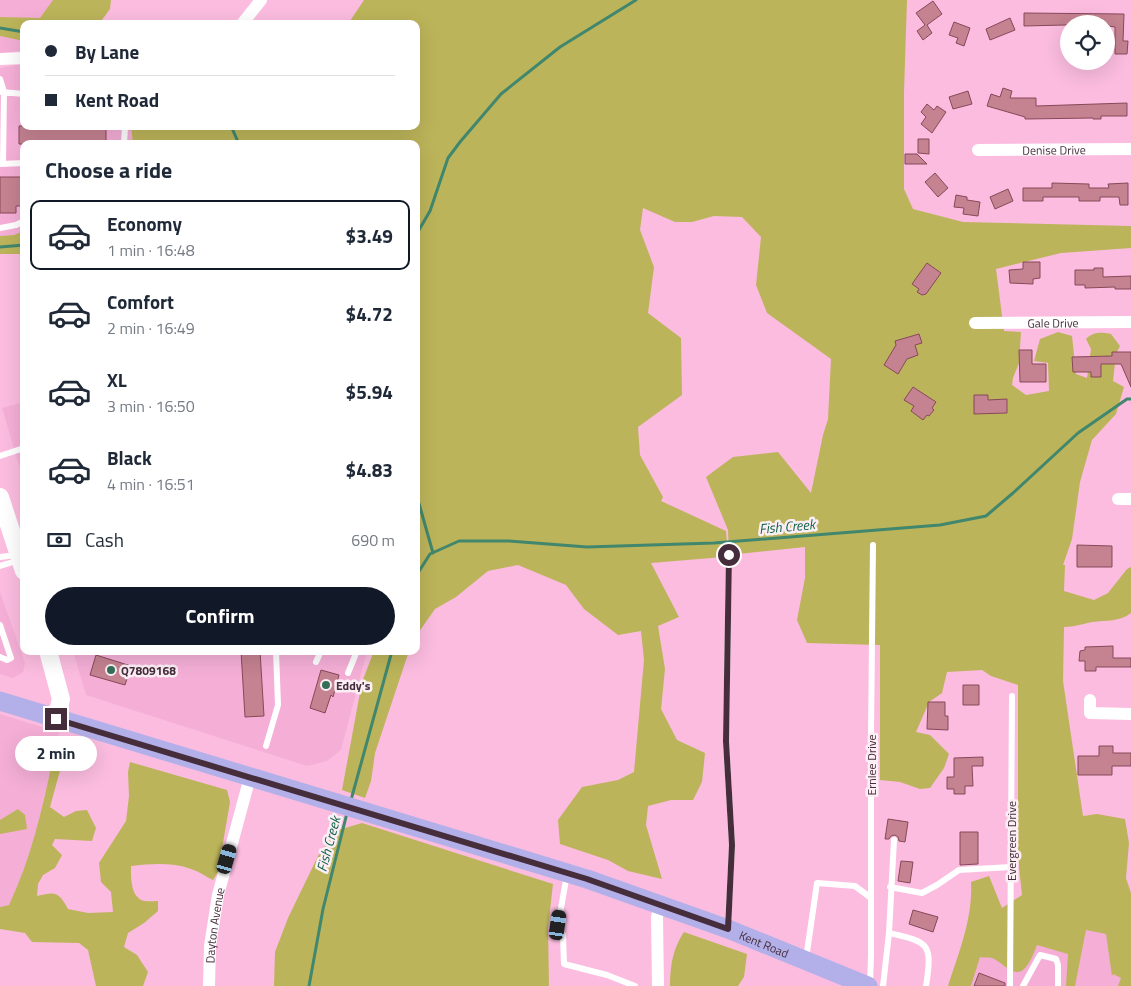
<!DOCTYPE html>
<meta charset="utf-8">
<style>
:root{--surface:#fff;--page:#f6f6f7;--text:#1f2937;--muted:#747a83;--line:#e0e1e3;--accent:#111827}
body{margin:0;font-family:"Titillium Web",sans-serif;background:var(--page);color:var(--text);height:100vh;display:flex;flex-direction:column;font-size:19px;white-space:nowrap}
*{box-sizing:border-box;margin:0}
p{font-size:16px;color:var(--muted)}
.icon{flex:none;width:28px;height:28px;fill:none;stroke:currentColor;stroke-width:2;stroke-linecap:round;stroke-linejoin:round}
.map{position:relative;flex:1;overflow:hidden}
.side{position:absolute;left:20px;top:140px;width:400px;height:515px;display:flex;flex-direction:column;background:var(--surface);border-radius:10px;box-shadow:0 5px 20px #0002}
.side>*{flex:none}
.guide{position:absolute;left:20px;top:20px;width:400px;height:110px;border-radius:10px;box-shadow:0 5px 20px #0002;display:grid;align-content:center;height:110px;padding:0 25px;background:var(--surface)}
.buttons{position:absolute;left:1060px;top:15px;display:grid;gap:10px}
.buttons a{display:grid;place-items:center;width:55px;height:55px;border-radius:50%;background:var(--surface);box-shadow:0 5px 20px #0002;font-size:25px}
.end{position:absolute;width:22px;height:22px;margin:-11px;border:6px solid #462d3b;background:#fff;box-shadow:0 0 0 2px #fff}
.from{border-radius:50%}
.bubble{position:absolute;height:35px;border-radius:18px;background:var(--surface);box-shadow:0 5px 20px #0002;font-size:16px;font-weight:700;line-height:35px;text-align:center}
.car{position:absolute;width:15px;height:30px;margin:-15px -8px;border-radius:6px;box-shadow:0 0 4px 1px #0007;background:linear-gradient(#222 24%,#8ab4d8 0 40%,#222 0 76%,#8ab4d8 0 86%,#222 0)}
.guide b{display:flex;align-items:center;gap:18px;height:48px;font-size:19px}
.guide b+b{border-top:1px solid var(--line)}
.guide i{width:12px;height:12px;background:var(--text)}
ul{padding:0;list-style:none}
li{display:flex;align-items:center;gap:15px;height:70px;margin:0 10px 8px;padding:0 15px;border:2px solid transparent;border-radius:10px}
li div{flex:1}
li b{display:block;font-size:19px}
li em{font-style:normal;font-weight:700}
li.on{border-color:var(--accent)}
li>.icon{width:45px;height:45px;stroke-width:1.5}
h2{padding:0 25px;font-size:22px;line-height:60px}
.pay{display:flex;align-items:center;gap:12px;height:55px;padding:0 25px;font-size:19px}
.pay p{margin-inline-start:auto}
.button{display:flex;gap:10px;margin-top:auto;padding:10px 25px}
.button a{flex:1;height:58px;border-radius:30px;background:var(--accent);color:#fff;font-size:20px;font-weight:700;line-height:58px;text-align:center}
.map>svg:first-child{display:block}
</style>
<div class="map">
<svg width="1131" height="986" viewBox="0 0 1131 986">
<rect width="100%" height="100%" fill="#fbbcdf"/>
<!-- built -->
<path fill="#f5afd7" d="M0,0H71L69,24H24V50L0,54Z
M16,65H24V126H131L133,144H24V231L14,235L0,236V68Z
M24,402V482L2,408Z
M0,592L25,663L23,672L13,678L0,674Z
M73,651H367L341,750L327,761L307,766L86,695Z
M0,714L59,732L37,831L18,886L9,905L0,907Z
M1111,907L1131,986H950L972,909Z"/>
<!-- green -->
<path fill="#bcb45a" d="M53,0H111L110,9L99,24H24V41L0,36V17L40,18Z
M364,0H907L904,92V189L913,209L963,222L1131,226V248L1061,253L996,269L1004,331L1021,332L1019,363L1013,378L1012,385L1026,395L1049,391L1048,363L1034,361L1040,339L1058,332L1072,336L1076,374L1087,378L1091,349L1086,339C1093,332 1101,332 1111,334L1120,346L1116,354L1113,381L1124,387L1116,414L1092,440L1080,482L1072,539L1063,565H1065L1064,591L1094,600L1108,593L1127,569L1131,567V613C1119,622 1107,620 1092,622C1082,624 1074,627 1064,627L1063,681L1083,816L1097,814L1125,819L1129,843L1126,878L1131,893V986H1118L1121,978L1113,974L1112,976L1106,934L1086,930L1075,986H1066L1068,954L1037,945C1034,952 1031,961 1026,967C1015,981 1003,962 992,958C988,957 983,958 980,957L971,986H948C959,952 973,918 971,882L989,876L1002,908L1022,895L1018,857V685L991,676L982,670L947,672L942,693L929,702L916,732L930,735L949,754L944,768L930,788L920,789L900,782L880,780V645L807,643L797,620L805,578V547L729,555L728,530L706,477L733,457L778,452L811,493L823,435L828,419L831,359L767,313L756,285L761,237L742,217L714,216L692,222H675L643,208L640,230L654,267L648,313L681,338L682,395L638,427L640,455L663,497L661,501L726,531L728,555L723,557L651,563L679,617L658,626L665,669L661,709L677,740L705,753L702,782L693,800H671L648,806L646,825L662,879L628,871L608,860L560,844L558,820L582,787L618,780L634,772L644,660L641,631L618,635L584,609L566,585L518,565L488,571L456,597L435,609L416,636V144H133L131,126H416V24H348Z
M24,231V254H0V236L14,235Z
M374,651H409L375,753L371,781L365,798L342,790L362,682Z
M57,737L63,742L64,756L50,807L64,817L76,811L87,810L96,828L92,841L55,839L52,845L62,855L55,868L43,875L38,884L37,896C55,892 58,891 68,909L88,913L113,912L111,892L101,882L99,863L126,821L129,796L128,772L130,762L227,790L230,802L218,872L213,880C205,876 198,871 191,869C172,862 150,864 131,866C131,876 130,894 141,900C145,902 153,901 158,901V911L144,923L128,933L124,947L137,955L148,972L143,986H96L88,950L79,943L32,942L25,933L0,929V907L9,905C34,852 46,794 57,737Z
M18,809L25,815L27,829L0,834V820Z
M362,823L553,884L548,928L549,986H274L275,952L288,918L318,856L335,831Z
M684,932L747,954L744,977L738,986H670C670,966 673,948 684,932Z"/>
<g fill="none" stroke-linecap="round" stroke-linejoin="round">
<!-- stream -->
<path stroke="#41876d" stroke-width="3" d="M0,28L24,32
M231,126L239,144
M416,235L430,211L448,158L460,142L501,94L560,47L636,0
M0,247L24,245
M416,493L433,553
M416,576L430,554L459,541H509L587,547L714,543L940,525L986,516L1013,493L1078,433L1127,399H1131
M351,800L392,651
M309,986L323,909L347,813"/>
</g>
<!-- building -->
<path fill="#c58291" stroke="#874959" d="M933,1L942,14L927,25L932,33L923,40L917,31L925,25L916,13Z
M1024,13L1124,14L1123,41H1128L1127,54H1115V27L1108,26V24L1024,26Z
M1010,18L1015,30L990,40L986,29Z
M954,22L970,28L964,46L956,43L958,38L949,35Z
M1003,88L1012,91L1010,98H1036V106L1127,103V116H1101V119H1093V118L1025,119V117L987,106L991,94L1000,97Z
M968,91L972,104L953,109L949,97Z
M927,104L934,110L937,106L946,112L932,133L921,124L926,117L921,112Z
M19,126H106V144H19Z
M918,139H929V154L918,153Z
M905,154H917L927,164H905Z
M935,173L948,188L938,197L925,182Z
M0,177H24V206H16V213H0Z
M1052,183L1089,184V188H1109L1108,184L1128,183V205H1120L1119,197H1100V201H1079V197H1043V201H1023V188H1052Z
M1008,189L1013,201L995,209L990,197Z
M956,195L967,197V200L980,202L978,216L963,214L964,208L954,207Z
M1023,262H1040V278L1033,279V284L1010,283L1009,270L1023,269Z
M927,263L941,273L926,294L922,295L917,292L919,289L912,284Z
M1094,268H1103V277L1131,276V289H1115V287L1085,288V285H1075V270H1094Z
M919,334L922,343L915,345L918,355L907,359L898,374L884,365L896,345L895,341Z
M1019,350H1032V364H1046V382H1020Z
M1112,352H1131V387L1121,364H1101V377H1091V372H1073L1072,357L1112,356Z
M913,387L936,402L932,408L934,410L929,416L927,415L923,420L911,411L914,406L904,400Z
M974,395H988V400L1007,399V413L974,414Z
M1077,545L1112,546V567H1077Z
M1113,646V658H1131V667H1096V671H1085V661H1079L1080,651L1085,650V647Z
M241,651H260L264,716L245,717Z
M96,655L131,666L125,685L90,675Z
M321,670L339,675L333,697L331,695L325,713L310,708Z
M963,685H979V705H963Z
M928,702H945V716H948V730L927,729Z
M1099,746H1113V753H1131V766H1112V775H1078V756H1099Z
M983,757V766H972L973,786H965V794H954V789H947V777H954V758Z
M888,819L908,822L905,842L899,841L898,837L895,835L891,836L889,839H885Z
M960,832H978V864L960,865Z
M901,861L913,862L910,883L898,881Z
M913,910L938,917L933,932L909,924Z
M979,973L1005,983V986H974Z"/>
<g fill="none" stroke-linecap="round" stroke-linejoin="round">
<!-- lane -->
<path stroke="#fff" stroke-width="6" d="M0,79L4,92L3,164
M1,92L24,94
M124,144L125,126
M1,164L24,163
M0,228L16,225L24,221
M0,456L24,448
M0,557L16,555
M0,566L20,560
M0,625L11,658L7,660L0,657
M316,662L321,651
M348,673L357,651
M266,746L278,705L276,651
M567,874L558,925L563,935L564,964L607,975L635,986
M890,887L922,893L937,885L959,870L1011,867
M728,928L732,845L726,741L729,555
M889,933C928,942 933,942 926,986
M806,959L817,883L855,886L871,898
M870,985L871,955V734L873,545
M883,986L889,933L894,840
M1010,986L1012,696
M1023,986L1040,955L1056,959L1058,965V986"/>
<!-- street -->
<g stroke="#fff" stroke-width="12">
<path d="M242,24L261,0"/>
<path d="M0,59L24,58"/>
<path id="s1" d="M978,150L1131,149"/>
<path id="s2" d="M975,323L1131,322"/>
<path d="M1118,499H1131"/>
<path d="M1090,700V713L1131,714"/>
<path id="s3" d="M209,986L210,946L218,895L250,777"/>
<path d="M658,986L657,917L660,904"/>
</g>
<!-- secondary -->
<path stroke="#fff" stroke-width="18" d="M0,497L24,571
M48,651L61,699L56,719"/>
<!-- primary -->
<path stroke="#b3b0e9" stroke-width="19" id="s4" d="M0,701L587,879L728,929L868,986"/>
</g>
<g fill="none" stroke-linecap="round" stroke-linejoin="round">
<!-- route -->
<path stroke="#462d3b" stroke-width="6" d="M56,719L587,879L728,929L732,845L726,741L729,555"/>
</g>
<!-- markers -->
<g fill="#366f58" stroke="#fceef5" stroke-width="2">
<circle cx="111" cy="670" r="5"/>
<circle cx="326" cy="685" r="5"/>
</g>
<g text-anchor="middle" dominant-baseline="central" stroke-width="5" stroke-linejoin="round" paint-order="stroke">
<!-- street labels -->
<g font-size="12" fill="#462d3b" stroke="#fceef5">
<text stroke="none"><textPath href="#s1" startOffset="76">Denise Drive</textPath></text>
<text stroke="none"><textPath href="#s2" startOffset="78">Gale Drive</textPath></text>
<text transform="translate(871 765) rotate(-90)">Ernlee Drive</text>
<text transform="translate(1011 841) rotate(-90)">Evergreen Drive</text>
<text stroke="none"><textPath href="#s3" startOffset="61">Dayton Avenue</textPath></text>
<text stroke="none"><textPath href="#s4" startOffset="802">Kent Road</textPath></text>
</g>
<!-- poi labels -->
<g font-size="12" font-weight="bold" fill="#462d3b" stroke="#fceef5" text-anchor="start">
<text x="121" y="670">Q7809168</text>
<text x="336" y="685">Eddy's</text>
</g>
<!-- water labels -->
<g font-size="14" font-style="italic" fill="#0d6346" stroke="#fceef5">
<text transform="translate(787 526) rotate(-5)">Fish Creek</text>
<text transform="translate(328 844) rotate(-75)">Fish Creek</text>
</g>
</g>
</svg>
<div class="buttons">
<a><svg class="icon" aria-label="locate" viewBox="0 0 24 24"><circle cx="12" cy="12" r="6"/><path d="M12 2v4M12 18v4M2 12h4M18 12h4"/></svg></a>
</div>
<i class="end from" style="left:729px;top:555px"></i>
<i class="end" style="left:56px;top:719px"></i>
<div class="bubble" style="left:15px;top:736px;width:82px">2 min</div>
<i class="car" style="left:227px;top:859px;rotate:16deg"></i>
<i class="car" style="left:558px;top:925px;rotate:8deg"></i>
<div class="guide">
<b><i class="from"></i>By Lane</b>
<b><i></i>Kent Road</b>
</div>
<section class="side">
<h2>Choose a ride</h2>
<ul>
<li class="on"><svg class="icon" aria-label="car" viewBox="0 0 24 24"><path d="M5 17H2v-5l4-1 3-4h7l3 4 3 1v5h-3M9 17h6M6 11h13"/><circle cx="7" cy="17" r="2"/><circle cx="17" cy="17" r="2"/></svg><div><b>Economy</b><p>1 min · 16:48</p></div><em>$3.49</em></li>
<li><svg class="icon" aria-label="car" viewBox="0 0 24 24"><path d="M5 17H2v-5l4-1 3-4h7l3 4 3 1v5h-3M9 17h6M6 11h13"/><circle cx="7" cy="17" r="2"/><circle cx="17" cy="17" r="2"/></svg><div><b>Comfort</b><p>2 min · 16:49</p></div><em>$4.72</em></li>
<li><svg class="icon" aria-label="car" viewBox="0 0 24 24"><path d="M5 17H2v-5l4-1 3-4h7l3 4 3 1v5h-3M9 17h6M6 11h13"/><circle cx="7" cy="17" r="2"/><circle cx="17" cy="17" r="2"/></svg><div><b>XL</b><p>3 min · 16:50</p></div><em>$5.94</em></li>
<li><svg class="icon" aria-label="car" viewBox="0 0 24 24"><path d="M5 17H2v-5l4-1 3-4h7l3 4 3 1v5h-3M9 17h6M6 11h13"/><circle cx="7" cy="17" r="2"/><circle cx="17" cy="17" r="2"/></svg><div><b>Black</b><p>4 min · 16:51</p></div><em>$4.83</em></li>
</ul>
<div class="pay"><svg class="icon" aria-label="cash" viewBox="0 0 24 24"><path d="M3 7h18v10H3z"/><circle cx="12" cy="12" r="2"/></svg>Cash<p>690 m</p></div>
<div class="button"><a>Confirm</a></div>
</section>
</div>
